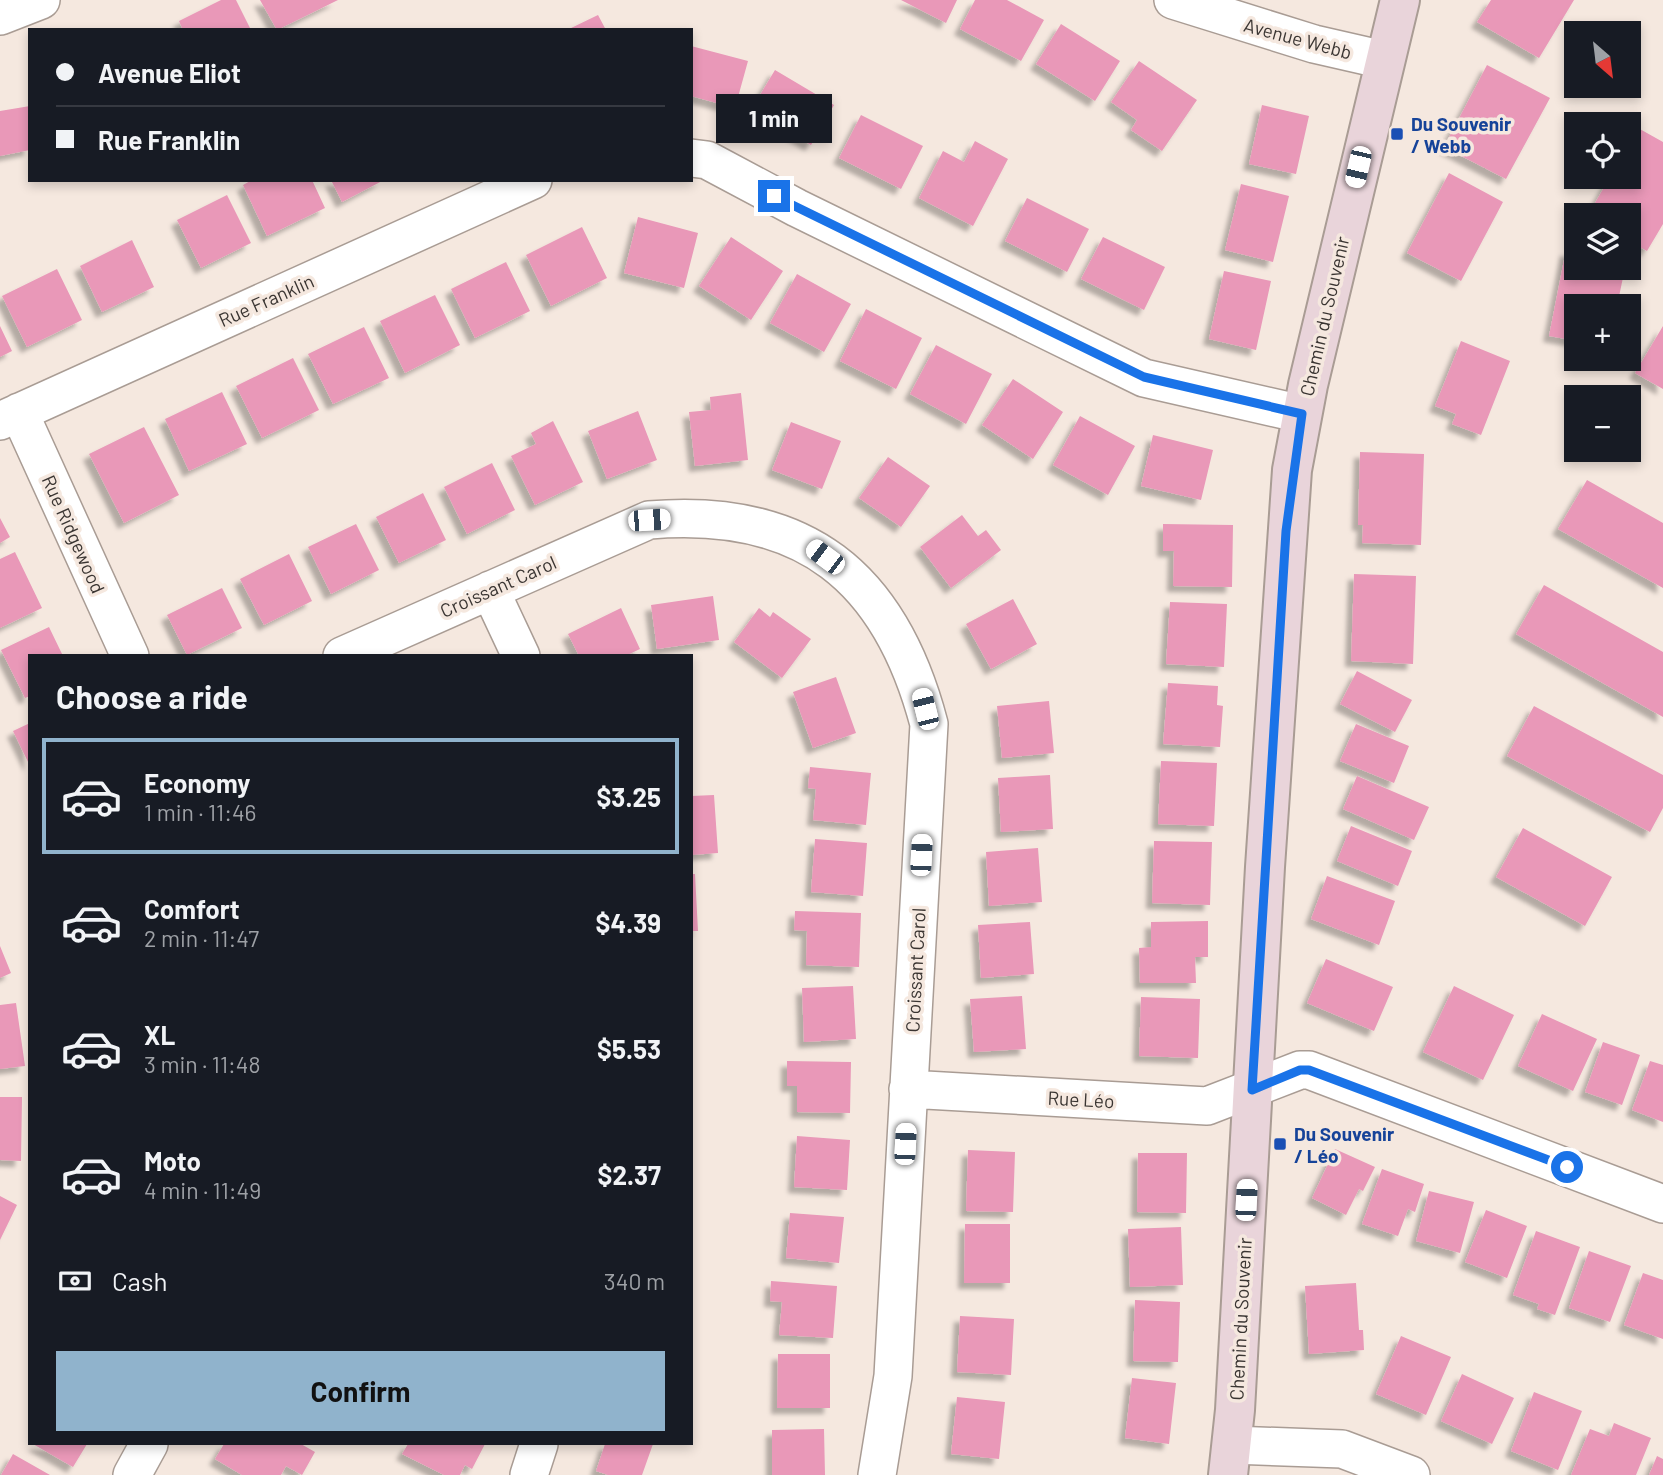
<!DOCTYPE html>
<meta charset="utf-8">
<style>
:root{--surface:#171b24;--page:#20242c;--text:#f1f3f6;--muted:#9ea1a6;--line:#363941;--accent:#90b3cc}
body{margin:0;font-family:Barlow,sans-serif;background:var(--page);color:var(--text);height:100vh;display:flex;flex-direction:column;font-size:26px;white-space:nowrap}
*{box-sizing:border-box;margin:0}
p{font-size:23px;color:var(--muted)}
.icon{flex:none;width:38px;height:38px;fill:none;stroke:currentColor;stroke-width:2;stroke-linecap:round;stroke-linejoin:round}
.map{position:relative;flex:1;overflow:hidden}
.panel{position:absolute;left:28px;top:654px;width:665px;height:791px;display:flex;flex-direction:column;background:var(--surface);border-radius:0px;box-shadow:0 4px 10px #0003}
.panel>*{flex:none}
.top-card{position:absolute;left:28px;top:28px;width:665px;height:154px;border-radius:0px;box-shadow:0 4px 10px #0003;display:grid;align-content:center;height:154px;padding:0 28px;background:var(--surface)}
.needle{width:46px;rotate:152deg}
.buttons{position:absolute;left:1564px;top:21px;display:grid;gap:14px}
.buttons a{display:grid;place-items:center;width:77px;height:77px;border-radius:0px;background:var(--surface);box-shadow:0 4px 10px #0003;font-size:35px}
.end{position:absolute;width:32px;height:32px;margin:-16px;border:9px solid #1a73e8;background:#fff;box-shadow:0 0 0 4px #fff}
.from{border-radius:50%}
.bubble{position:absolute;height:49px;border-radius:0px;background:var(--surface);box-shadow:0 4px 10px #0003;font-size:23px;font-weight:700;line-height:49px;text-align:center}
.car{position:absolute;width:21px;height:42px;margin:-21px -10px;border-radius:9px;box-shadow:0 0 5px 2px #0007;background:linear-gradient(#fff 24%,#345 0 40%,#fff 0 76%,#345 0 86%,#fff 0)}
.top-card b{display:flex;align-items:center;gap:24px;height:66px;font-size:26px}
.top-card b+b{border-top:2px solid var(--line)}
.top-card i{width:18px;height:18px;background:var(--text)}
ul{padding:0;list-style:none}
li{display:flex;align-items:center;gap:21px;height:116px;margin:0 14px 10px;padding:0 14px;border:4px solid transparent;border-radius:0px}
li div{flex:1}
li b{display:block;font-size:26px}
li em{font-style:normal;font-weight:700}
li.on{border-color:var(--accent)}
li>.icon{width:63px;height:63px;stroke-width:1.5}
h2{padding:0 28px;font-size:32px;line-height:84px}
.pay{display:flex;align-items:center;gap:18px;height:77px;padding:0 28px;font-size:26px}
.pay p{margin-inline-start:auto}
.primary-button{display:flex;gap:14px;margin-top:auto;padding:14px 28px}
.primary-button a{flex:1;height:80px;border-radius:0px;background:var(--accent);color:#111;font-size:28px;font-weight:700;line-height:80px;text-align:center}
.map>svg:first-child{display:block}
</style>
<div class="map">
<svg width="1663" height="1475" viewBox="0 0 1663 1475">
<defs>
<filter id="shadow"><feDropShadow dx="-6" dy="6" stdDeviation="2" flood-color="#0004"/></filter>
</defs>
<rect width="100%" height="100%" fill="#f5e8df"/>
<!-- building -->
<path fill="#e998b8" filter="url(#shadow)" d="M221,0H236L251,30H183L179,21Z
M260,0H338L277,30Z
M901,0H957L946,23Z
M975,0H1007L1044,20L1021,61L960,29Z
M1491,0H1574L1539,58L1477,22Z
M598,15L606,30H567Z
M1061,24L1120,61L1095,101L1036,64Z
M691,46L748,61L735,108L691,96Z
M1139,61L1197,100L1162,151L1131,130L1137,120L1111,102Z
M1487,65L1550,98L1506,179L1444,147Z
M775,70L834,105L811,145L751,110Z
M1262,105L1309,116L1296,174L1249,164Z
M30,106V150L0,156V111Z
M861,115L923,146L901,189L839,158Z
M1638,128L1663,142V224L1647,251L1629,241V215H1588L1610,177H1629V143Z
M975,141L1008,159L973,226L919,198L943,151L964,162Z
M1449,173L1503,202L1461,281L1407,253Z
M252,180H312L325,208L267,236L243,185Z
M331,180H384L342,202Z
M1241,184L1289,196L1273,262L1225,250Z
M227,195L251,243L201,268L177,220Z
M1027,198L1089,229L1067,272L1005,241Z
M638,217L698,233L684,288L624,273Z
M582,227L607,278L551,306L526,255Z
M731,237L783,271L751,320L699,286Z
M1103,237L1165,267L1144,310L1081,279Z
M132,240L154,287L102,312L80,266Z
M1566,250L1577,252V268H1625L1617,306H1577V341L1549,336Z
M506,262L530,311L475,338L451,289Z
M57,269L82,320L27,347L2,296Z
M1224,271L1271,281L1256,350L1209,339Z
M797,274L851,304L824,352L770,323Z
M435,295L460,345L405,373L380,321Z
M866,309L922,338L896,389L840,361Z
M0,326L12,351L0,357Z
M1663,326V389L1635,373Z
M364,327L389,378L333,404L308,354Z
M1461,341L1510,361L1481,435L1452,424L1456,414L1435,406Z
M936,345L992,374L966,424L910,394Z
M293,358L319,410L262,438L236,386Z
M1013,379L1063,412L1033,459L982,425Z
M222,392L247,444L189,471L165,419Z
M741,393L748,460L695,466L689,412L711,410L710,397Z
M638,411L657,460L607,479L588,431Z
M1080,416L1135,446L1108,495L1053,465Z
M553,421L583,482L535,505L511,456L536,444L531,433Z
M791,422L841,441L822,489L772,470Z
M144,427L179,495L124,523L89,454Z
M1153,435L1213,450L1201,500L1141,486Z
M1360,452L1424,454L1421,545L1362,543L1363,525H1358Z
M888,457L930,486L901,527L859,498Z
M492,463L515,510L467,534L444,487Z
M1587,480L1663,523V588L1558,529Z
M423,493L446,540L399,563L376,517Z
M962,515L978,536L986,530L1001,550L951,588L920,547Z
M0,518L10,537L0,543Z
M356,524L379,570L331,594L308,547Z
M1163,524L1233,525L1232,587L1173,586L1174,551H1163Z
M15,552L42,608L0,628V559Z
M289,554L312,601L264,625L240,579Z
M1354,574L1416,576L1413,664L1351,661Z
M1544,585L1663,652V717L1516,634Z
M222,588L242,628L187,655L167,615Z
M713,596L719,640L657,649L651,605Z
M1013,599L1037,644L991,669L966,624Z
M1170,602L1227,604L1224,667L1166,664Z
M621,608L640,649L625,656H579L568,634Z
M759,608L770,617L773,612L811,639L782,678L734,642Z
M49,627L63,656H30V696L25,698L1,650Z
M1357,671L1412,700L1395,732L1340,704Z
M836,677L856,733L813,748L793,692Z
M1168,683L1218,686L1217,705L1223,706L1220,747L1163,744Z
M1049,701L1054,753L1002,758L997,706Z
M1534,706L1663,775V808L1650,832L1507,756Z
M30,723V766L13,731Z
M1356,724L1409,746L1394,783L1340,761Z
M1161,761L1217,763L1214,826L1158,824Z
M810,767L871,773L866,825L813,820L816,789L808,788Z
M1050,775L1053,829L1001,832L998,778Z
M1357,776L1429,807L1414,840L1343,809Z
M714,795L718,853L691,855V796Z
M1351,826L1412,851L1398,886L1337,861Z
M1523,828L1612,877L1585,926L1496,877Z
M815,839L867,843L863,896L811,892Z
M1154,841L1212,842L1210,905L1152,903Z
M1038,848L1042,902L989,906L986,852Z
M691,874H695L698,931H691Z
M1327,876L1395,901L1379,945L1311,919Z
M795,911L861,913L859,967L806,965L807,931L794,930Z
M1208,921V957H1195L1196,983H1140L1139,948L1151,947V922Z
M1030,922L1034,974L981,978L978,925Z
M0,946L11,973L0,978Z
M1326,959L1393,987L1374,1031L1307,1003Z
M853,986L856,1039L804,1042L802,988Z
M1454,986L1514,1015L1483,1080L1423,1052Z
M1022,996L1026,1049L974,1052L970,999Z
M1141,997L1200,999L1198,1058L1139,1056Z
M16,1003L25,1066L0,1069V1005Z
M1542,1014L1597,1039L1573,1091L1518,1066Z
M1603,1042L1640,1055L1622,1105L1585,1092Z
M787,1061L851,1062L850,1113L797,1112V1086H787Z
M1650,1061L1663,1065V1122L1632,1110Z
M0,1097H22L21,1161L0,1160Z
M797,1136L850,1140L847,1190L794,1187Z
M1335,1149L1375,1167L1363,1191L1359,1189L1346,1215L1312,1198Z
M968,1150L1015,1152L1013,1212L966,1211Z
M1138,1153H1187L1186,1213L1137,1212Z
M1382,1169L1424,1184L1415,1212L1408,1209L1398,1236L1362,1224Z
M1429,1191L1474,1202L1460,1253L1416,1241Z
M0,1196L17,1205L0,1240Z
M1486,1210L1527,1226L1507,1278L1465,1262Z
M790,1213L844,1217L839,1263L786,1258Z
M965,1224H1010V1283H964Z
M1181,1227L1183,1285L1130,1287L1128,1229Z
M1536,1231L1580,1247L1555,1315L1537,1309L1539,1304L1513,1295Z
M1589,1251L1631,1266L1610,1322L1569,1308Z
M1643,1273L1663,1280V1339L1624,1325Z
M771,1281L837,1286L833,1338L779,1335L782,1302L770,1301Z
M1356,1283L1359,1330H1363L1364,1350L1309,1354L1305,1286Z
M1135,1300L1180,1302L1178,1362L1133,1361Z
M960,1316L1014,1319L1011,1375L957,1372Z
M1401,1336L1451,1357L1426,1415L1376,1394Z
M778,1354H830V1408H777Z
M1462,1374L1514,1398L1492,1444L1441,1421Z
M1132,1378L1176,1383L1169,1444L1125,1438Z
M1534,1392L1582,1411L1558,1470L1511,1451Z
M957,1397L1005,1402L999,1459L951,1454Z
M1614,1423L1651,1438L1636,1475H1571L1590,1429L1609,1436Z
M824,1429L825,1475H772V1430Z
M33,1444H87L73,1467Z
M224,1444H301L315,1452L302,1475L286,1466L281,1475H242L215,1459Z
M408,1444H485L472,1469L465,1465L460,1475H444L402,1454Z
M605,1444H653L642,1475H608L596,1471Z
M13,1454L50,1475H1Z
M1657,1456L1663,1459V1475H1649Z"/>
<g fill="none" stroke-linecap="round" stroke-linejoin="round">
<!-- street casing -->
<g stroke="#a99c94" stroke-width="40">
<path id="street" d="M1173,0L1314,44L1384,60
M0,16L41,0
M691,158L707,160L797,208L1144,378L1302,414
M19,412L130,656
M0,421L533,180
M490,590L521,656
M342,656L649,520C804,507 890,576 929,724L893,1376L877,1475
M908,1089L1207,1106L1300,1070H1309L1663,1204
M1232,1445L1342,1449L1411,1475
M132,1475L149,1444
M529,1475L539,1444"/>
</g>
<!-- secondary casing -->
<g stroke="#a99c94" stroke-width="42">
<path id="secondary" d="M1228,1475L1235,1410L1265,867L1292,470L1308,385L1400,0"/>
</g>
<!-- street -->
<use href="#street" stroke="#fff" stroke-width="37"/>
<!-- secondary -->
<use href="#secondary" stroke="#e9d4da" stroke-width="38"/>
</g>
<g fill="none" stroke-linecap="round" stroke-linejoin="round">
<!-- route -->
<path stroke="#1a73e8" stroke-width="9" d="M774,196L1144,377L1302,414L1286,531L1252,1090L1300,1070H1309L1567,1167"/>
</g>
<!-- markers -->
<g fill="#1a4fb4" stroke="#f5e8df" stroke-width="2.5">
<rect x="1390" y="127" width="14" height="14" rx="3.5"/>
<rect x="1273" y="1137" width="14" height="14" rx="3.5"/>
</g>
<g text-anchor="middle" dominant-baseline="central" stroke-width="7" stroke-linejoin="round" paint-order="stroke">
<!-- street labels -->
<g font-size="19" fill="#3a3532" stroke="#f5e8df">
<text transform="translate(1298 38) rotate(15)">Avenue Webb</text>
<text transform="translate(266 300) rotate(-24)">Rue Franklin</text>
<text transform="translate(1324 316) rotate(-77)">Chemin du Souvenir</text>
<text transform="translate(74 534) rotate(66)">Rue Ridgewood</text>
<text transform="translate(498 586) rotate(-24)">Croissant Carol</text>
<text transform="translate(915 970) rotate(-87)">Croissant Carol</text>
<text transform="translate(1081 1099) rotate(3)">Rue Léo</text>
<text transform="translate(1240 1319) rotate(-87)">Chemin du Souvenir</text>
</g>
<!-- transit labels -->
<g font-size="19" font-weight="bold" fill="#164399" stroke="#f5e8df" text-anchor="start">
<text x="1411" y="123">Du Souvenir<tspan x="1411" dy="22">/ Webb</tspan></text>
<text x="1294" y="1133">Du Souvenir<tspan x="1294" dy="22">/ Léo</tspan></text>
</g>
</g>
</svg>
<div class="buttons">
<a><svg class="needle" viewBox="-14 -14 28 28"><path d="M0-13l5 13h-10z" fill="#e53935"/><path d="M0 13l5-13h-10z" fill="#9ea1a6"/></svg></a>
<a><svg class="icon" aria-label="locate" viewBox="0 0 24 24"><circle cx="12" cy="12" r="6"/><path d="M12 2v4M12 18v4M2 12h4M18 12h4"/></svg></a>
<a><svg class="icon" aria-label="layers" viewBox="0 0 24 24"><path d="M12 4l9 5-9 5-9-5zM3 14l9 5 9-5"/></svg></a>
<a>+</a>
<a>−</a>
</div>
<i class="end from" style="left:1567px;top:1167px"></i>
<i class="end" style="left:774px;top:196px"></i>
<div class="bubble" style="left:716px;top:94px;width:116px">1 min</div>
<i class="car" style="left:1358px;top:167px;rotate:193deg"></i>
<i class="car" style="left:649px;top:520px;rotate:86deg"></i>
<i class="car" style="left:825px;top:557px;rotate:307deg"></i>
<i class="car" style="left:925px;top:709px;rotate:346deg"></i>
<i class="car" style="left:921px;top:855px;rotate:3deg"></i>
<i class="car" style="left:905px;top:1144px;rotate:3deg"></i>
<i class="car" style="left:1246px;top:1200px;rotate:3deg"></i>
<div class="top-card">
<b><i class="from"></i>Avenue Eliot</b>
<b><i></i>Rue Franklin</b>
</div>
<section class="panel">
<h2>Choose a ride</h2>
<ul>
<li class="on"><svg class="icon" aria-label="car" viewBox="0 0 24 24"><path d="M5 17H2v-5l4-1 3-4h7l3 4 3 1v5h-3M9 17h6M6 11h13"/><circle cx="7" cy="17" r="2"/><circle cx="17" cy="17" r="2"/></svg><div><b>Economy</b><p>1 min · 11:46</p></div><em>$3.25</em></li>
<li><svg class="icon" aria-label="car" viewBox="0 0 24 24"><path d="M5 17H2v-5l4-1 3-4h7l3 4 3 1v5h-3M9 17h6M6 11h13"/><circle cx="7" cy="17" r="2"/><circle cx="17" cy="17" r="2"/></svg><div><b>Comfort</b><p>2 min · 11:47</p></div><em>$4.39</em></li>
<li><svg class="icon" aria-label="car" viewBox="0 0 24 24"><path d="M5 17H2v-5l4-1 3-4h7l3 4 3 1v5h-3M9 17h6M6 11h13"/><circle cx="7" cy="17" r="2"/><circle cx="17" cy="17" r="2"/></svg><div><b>XL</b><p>3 min · 11:48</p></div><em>$5.53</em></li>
<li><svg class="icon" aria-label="car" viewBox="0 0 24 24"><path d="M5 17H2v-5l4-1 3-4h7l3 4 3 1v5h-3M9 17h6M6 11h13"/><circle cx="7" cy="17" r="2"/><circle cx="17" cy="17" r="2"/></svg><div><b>Moto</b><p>4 min · 11:49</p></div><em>$2.37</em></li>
</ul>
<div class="pay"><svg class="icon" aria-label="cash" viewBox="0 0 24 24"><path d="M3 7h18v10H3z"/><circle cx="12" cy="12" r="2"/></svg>Cash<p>340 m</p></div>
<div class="primary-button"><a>Confirm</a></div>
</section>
</div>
